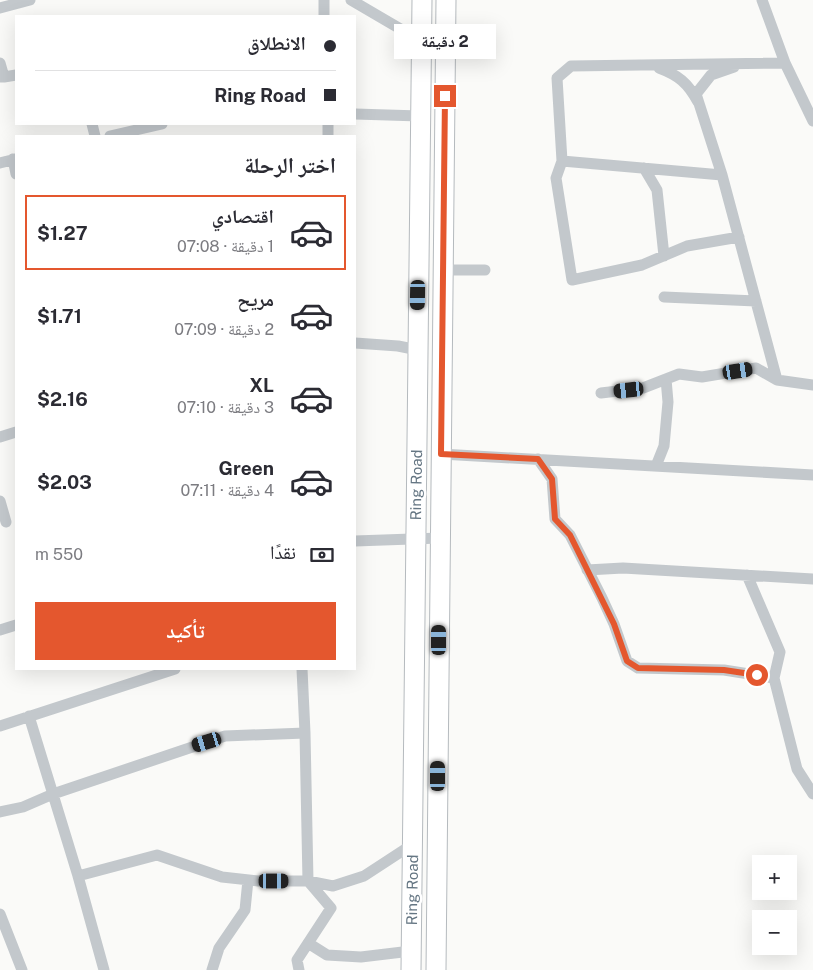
<!DOCTYPE html>
<html lang="ar">
<meta charset="utf-8">
<style>
:root{--surface:#fff;--page:#f7f7f7;--text:#2b2b33;--muted:#7c7c81;--line:#e1e1e2;--accent:#e4572e}
body{margin:0;font-family:"Public Sans","Noto Naskh Arabic",sans-serif;background:var(--page);color:var(--text);direction:rtl;height:100vh;display:flex;flex-direction:column;font-size:19px;white-space:nowrap}
*{box-sizing:border-box;margin:0}
p{font-size:16px;color:var(--muted)}
.icon{flex:none;width:28px;height:28px;fill:none;stroke:currentColor;stroke-width:2;stroke-linecap:round;stroke-linejoin:round}
.map{position:relative;flex:1;overflow:hidden;direction:ltr}
.sheet{position:absolute;left:15px;top:135px;width:341px;height:535px;display:flex;flex-direction:column;background:var(--surface);border-radius:0px;box-shadow:0 5px 20px #0002;direction:rtl}
.sheet>*{flex:none}
.hud{position:absolute;left:15px;top:15px;width:341px;height:110px;border-radius:0px;box-shadow:0 5px 20px #0002;direction:rtl;display:grid;align-content:center;height:110px;padding:0 20px;background:var(--surface)}
.fabs{position:absolute;left:752px;top:855px;display:grid;gap:10px}
.fabs a{display:grid;place-items:center;width:45px;height:45px;border-radius:0px;background:var(--surface);box-shadow:0 5px 20px #0002;font-size:25px}
.end{position:absolute;width:22px;height:22px;margin:-11px;border:6px solid #e4572e;background:#fff;box-shadow:0 0 0 2px #fff}
.from{border-radius:50%}
.bubble{position:absolute;height:35px;border-radius:0px;background:var(--surface);box-shadow:0 5px 20px #0002;font-size:16px;font-weight:700;line-height:35px;text-align:center;direction:rtl}
.car{position:absolute;width:15px;height:30px;margin:-15px -8px;border-radius:6px;box-shadow:0 0 4px 1px #0007;background:linear-gradient(#222 24%,#8ab4d8 0 40%,#222 0 76%,#8ab4d8 0 86%,#222 0)}
.hud b{display:flex;align-items:center;gap:18px;height:48px;font-size:19px}
.hud b+b{border-top:1px solid var(--line)}
.hud i{width:12px;height:12px;background:var(--text)}
ul{padding:0;list-style:none}
li{display:flex;align-items:center;gap:15px;height:75px;margin:0 10px 8px;padding:0 10px;border:2px solid transparent;border-radius:0px}
li div{flex:1}
li b{display:block;font-size:19px}
li em{font-style:normal;font-weight:700}
li.on{border-color:var(--accent)}
li>.icon{width:45px;height:45px;stroke-width:1.5}
h2{padding:0 20px;font-size:22px;line-height:60px}
.pay{display:flex;align-items:center;gap:12px;height:55px;padding:0 20px;font-size:19px}
.pay p{margin-inline-start:auto}
.cta{display:flex;gap:10px;margin-top:auto;padding:10px 20px}
.cta a{flex:1;height:58px;border-radius:0px;background:var(--accent);color:#fff;font-size:20px;font-weight:700;line-height:58px;text-align:center}
.map>svg:first-child{display:block}
</style>
<div class="map">
<svg width="813" height="970" viewBox="0 0 813 970">
<rect width="100%" height="100%" fill="#fafaf8"/>
<g fill="none" stroke-linecap="round" stroke-linejoin="round">
<!-- primary casing -->
<g stroke="#b5babe" stroke-width="21">
<path id="primary" d="M411,970L422,0
M436,970L446,0"/>
</g>
<!-- street -->
<path stroke="#c3c8cc" stroke-width="11" d="M324,0V16
M351,0L421,41
M762,0L785,63L813,121
M0,8L30,0
M0,63L4,77H0
M659,68C678,75 688,83 698,102
M4,77L16,75
M355,114L420,116
M92,124L95,136
M110,136L162,124
M328,136V124
M13,159L16,174
M562,161L556,178L572,280L642,265L687,246L739,237
M0,163L16,159
M644,168L657,190L664,256
M722,175L696,94L711,75L734,67
M443,270H485
M664,297L756,301
M355,343L398,346L418,350
M777,380L813,385
M601,393L643,388L679,374L702,377L756,368L777,380L722,175L562,161L557,78L571,66L785,63
M0,437L16,432
M441,454L813,475
M538,459L552,479L555,519L570,535L602,598L614,624L627,661L638,668L724,670L774,678
M656,466L664,446L668,402L666,379
M0,501L6,522
M355,541L440,538
M587,570L623,568L813,579
M747,575L780,652L774,678L797,769L813,794
M0,630L16,625
M302,669L305,733
M29,716L78,876L104,970
M0,726L175,669
M0,812L23,807L53,794L225,736L305,733L308,881L331,908L297,960L299,970
M78,876L157,855L222,877L258,881H308L333,886L364,876L413,844
M0,914L22,970
M308,943L327,955L361,957L411,951
M212,970L219,948L245,910L248,880"/>
<!-- primary -->
<use href="#primary" stroke="#fff" stroke-width="19"/>
</g>
<g fill="none" stroke-linecap="round" stroke-linejoin="round">
<!-- route -->
<path stroke="#e4572e" stroke-width="6" d="M445,96L441,454L538,459L552,479L555,519L570,535L614,624L627,661L638,668L724,670L757,675"/>
</g>
<g text-anchor="middle" dominant-baseline="central" stroke-width="5" stroke-linejoin="round" paint-order="stroke">
<!-- street labels -->
<g font-size="15" fill="#657683" stroke="#fff">
<text transform="translate(416 485) rotate(-89)">Ring Road</text>
<text transform="translate(412 890) rotate(-89)">Ring Road</text>
</g>
</g>
</svg>
<div class="fabs">
<a>+</a>
<a>−</a>
</div>
<i class="end from" style="left:757px;top:675px"></i>
<i class="end" style="left:445px;top:96px"></i>
<div class="bubble" style="left:394px;top:24px;width:102px">2 دقيقة</div>
<i class="car" style="left:418px;top:295px;rotate:181deg"></i>
<i class="car" style="left:738px;top:371px;rotate:81deg"></i>
<i class="car" style="left:629px;top:390px;rotate:264deg"></i>
<i class="car" style="left:439px;top:640px;rotate:0deg"></i>
<i class="car" style="left:207px;top:742px;rotate:253deg"></i>
<i class="car" style="left:438px;top:776px;rotate:0deg"></i>
<i class="car" style="left:274px;top:881px;rotate:90deg"></i>
<div class="hud">
<b><i class="from"></i>الانطلاق</b>
<b><i></i>Ring Road</b>
</div>
<section class="sheet">
<h2>اختر الرحلة</h2>
<ul>
<li class="on"><svg class="icon" aria-label="car" viewBox="0 0 24 24"><path d="M5 17H2v-5l4-1 3-4h7l3 4 3 1v5h-3M9 17h6M6 11h13"/><circle cx="7" cy="17" r="2"/><circle cx="17" cy="17" r="2"/></svg><div><b>اقتصادي</b><p>1 دقيقة · 07:08</p></div><em>$1.27</em></li>
<li><svg class="icon" aria-label="car" viewBox="0 0 24 24"><path d="M5 17H2v-5l4-1 3-4h7l3 4 3 1v5h-3M9 17h6M6 11h13"/><circle cx="7" cy="17" r="2"/><circle cx="17" cy="17" r="2"/></svg><div><b>مريح</b><p>2 دقيقة · 07:09</p></div><em>$1.71</em></li>
<li><svg class="icon" aria-label="car" viewBox="0 0 24 24"><path d="M5 17H2v-5l4-1 3-4h7l3 4 3 1v5h-3M9 17h6M6 11h13"/><circle cx="7" cy="17" r="2"/><circle cx="17" cy="17" r="2"/></svg><div><b>XL</b><p>3 دقيقة · 07:10</p></div><em>$2.16</em></li>
<li><svg class="icon" aria-label="car" viewBox="0 0 24 24"><path d="M5 17H2v-5l4-1 3-4h7l3 4 3 1v5h-3M9 17h6M6 11h13"/><circle cx="7" cy="17" r="2"/><circle cx="17" cy="17" r="2"/></svg><div><b>Green</b><p>4 دقيقة · 07:11</p></div><em>$2.03</em></li>
</ul>
<div class="pay"><svg class="icon" aria-label="cash" viewBox="0 0 24 24"><path d="M3 7h18v10H3z"/><circle cx="12" cy="12" r="2"/></svg>نقدًا<p>550 m</p></div>
<div class="cta"><a>تأكيد</a></div>
</section>
</div>
